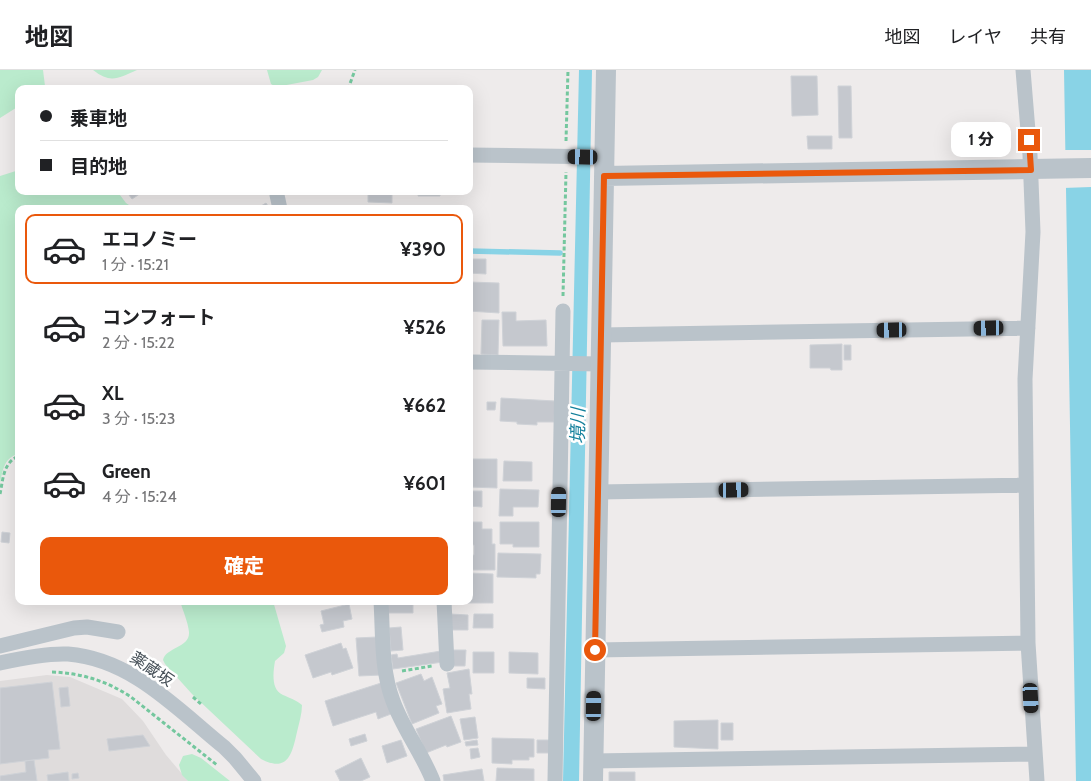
<!DOCTYPE html>
<html lang="ja">
<meta charset="utf-8">
<style>
:root{--surface:#fff;--page:#f2f2f2;--text:#202124;--muted:#757577;--line:#e0e0e0;--accent:#ea580c}
body{margin:0;font-family:Cabin,"Noto Sans JP",sans-serif;background:var(--page);color:var(--text);height:100vh;display:flex;flex-direction:column;font-size:19px;white-space:nowrap}
*{box-sizing:border-box;margin:0}
p{font-size:16px;color:var(--muted)}
.icon{flex:none;width:28px;height:28px;fill:none;stroke:currentColor;stroke-width:2;stroke-linecap:round;stroke-linejoin:round}
.map{position:relative;flex:1;overflow:hidden}
.details{position:absolute;left:15px;top:135px;width:458px;height:400px;display:flex;flex-direction:column;background:var(--surface);border-radius:10px;box-shadow:0 5px 20px #0002}
.details>*{flex:none}
.banner{position:absolute;left:15px;top:15px;width:458px;height:110px;border-radius:10px;box-shadow:0 5px 20px #0002;display:grid;align-content:center;height:110px;padding:0 25px;background:var(--surface)}
.end{position:absolute;width:22px;height:22px;margin:-11px;border:6px solid #ea580c;background:#fff;box-shadow:0 0 0 2px #fff}
.from{border-radius:50%}
.bubble{position:absolute;height:35px;border-radius:10px;background:var(--surface);box-shadow:0 5px 20px #0002;font-size:16px;font-weight:800;line-height:35px;text-align:center}
.car{position:absolute;width:15px;height:30px;margin:-15px -8px;border-radius:6px;box-shadow:0 0 4px 1px #0007;background:linear-gradient(#222 24%,#8ab4d8 0 40%,#222 0 76%,#8ab4d8 0 86%,#222 0)}
.banner b{display:flex;align-items:center;gap:18px;height:48px;font-size:19px}
.banner b+b{border-top:1px solid var(--line)}
.banner i{width:12px;height:12px;background:var(--text)}
ul{padding:9px 0 0;list-style:none}
li{display:flex;align-items:center;gap:15px;height:70px;margin:0 10px 8px;padding:0 15px;border:2px solid transparent;border-radius:10px}
li div{flex:1}
li b{display:block;font-size:19px}
li em{font-style:normal;font-weight:800}
li.selected{border-color:var(--accent)}
li>.icon{width:45px;height:45px;stroke-width:1.5}
.action{display:flex;gap:10px;margin-top:auto;padding:10px 25px}
.action a{flex:1;height:58px;border-radius:10px;background:var(--accent);color:#fff;font-size:20px;font-weight:800;line-height:58px;text-align:center}
header{display:flex;align-items:center;gap:30px;box-sizing:border-box;height:70px;padding:0 25px;background:var(--surface);border-bottom:1px solid var(--line)}
header strong{font-size:24px}
nav{display:flex;gap:28px;margin-inline-start:auto;font-size:18px}
.map>svg:first-child{display:block}
</style>
<header>
<strong>地図</strong>
<nav><a>地図</a><a>レイヤ</a><a>共有</a></nav>
</header>
<div class="map">
<svg width="1091" height="711" viewBox="0 0 1091 711">
<rect width="100%" height="100%" fill="#eeebeb"/>
<!-- education -->
<path fill="#dfdcdc" d="M47,605L70,607L122,629L143,651L166,685L188,711H0V611Z"/>
<!-- green -->
<path fill="#baebcd" d="M0,0H43L45,16L43,19H19V36L0,48Z
M93,0H137C118,8 111,14 93,0Z
M267,0H322L318,7L313,10L276,17L271,14Z
M19,100V121H117L126,133L135,139H19V384C4,387 3,400 0,413V106Z
M180,531H273L286,576L284,583L275,591C273,603 271,620 283,625C290,628 296,630 302,635C302,644 299,653 297,662C292,684 288,703 261,689L192,624L165,594L163,590C166,577 190,578 189,562C188,552 183,541 180,531Z
M192,684L201,688L230,711H188L182,705L179,695L183,686Z"/>
<!-- water -->
<path fill="#89d3e6" d="M579,0H592L579,711H563Z
M1064,0H1091V711H1076Z"/>
<!-- pier -->
<path fill="#eeebeb" d="M1063,80H1091V117L1063,118Z"/>
<g fill="none" stroke-linecap="round" stroke-linejoin="round">
<!-- stream -->
<path stroke="#89d3e6" stroke-width="5.5" d="M469,181L560,183"/>
</g>
<!-- building -->
<path fill="#c5c8ce" stroke="#cfd2d7" d="M791,6H817L818,45L792,46Z
M838,16H851L852,68H839Z
M807,66H832V79H808Z
M126,121H144L132,129Z
M368,121H392V133L368,132Z
M419,121H440V126H418Z
M266,133L270,139H256Z
M469,189H486V204L469,203Z
M469,212L499,213V243L469,241Z
M502,242H516V251L546,250L547,276H503Z
M482,250H499L498,285L481,284Z
M842,274V300H831L830,298H810V275Z
M844,275H851V290H844Z
M501,328L555,331L554,352H537V355L517,354V352L500,351Z
M487,332H496L495,340H487Z
M469,389H497V418L469,417Z
M504,391L532,392V411H503Z
M500,419L539,420L538,437H513V446H499Z
M469,421H482V437L469,436Z
M469,452H482V459H492V474H495V500H471V485H474V475H469Z
M500,452H539V477H513V474H500Z
M2,462L10,463L9,473L1,472Z
M498,483L541,484L540,504H536V508L497,507Z
M469,503L493,504V533H464V531H469Z
M388,531H413V543H388Z
M349,534L352,549L343,551L344,557L322,562L320,555L324,554L321,541Z
M451,544L468,545V560H451Z
M474,544H493V558H473Z
M401,557L403,580L391,581L389,558Z
M377,567L381,605L359,606L356,568Z
M341,573L343,579L346,578L353,598L332,605L331,602L313,608L305,585Z
M452,580H466L465,596H451Z
M441,581L443,592L393,599L391,585L397,584L398,588Z
M473,582H494V603H473Z
M509,582L538,583V604L509,603Z
M469,599L472,624H469L471,639L447,643L443,619L450,618L447,603Z
M421,604L424,611L432,607L442,634L436,636L439,643L412,654L396,613Z
M527,608H545V619L527,618Z
M52,612L60,679L48,680L49,688L0,694V618Z
M381,613L391,644L378,649L376,642L333,656L325,631Z
M68,617L70,636L61,637L59,618Z
M451,646L461,672L447,677L446,675L426,683L416,659Z
M475,647L478,668L464,670L460,649Z
M718,650V679L674,677V651Z
M721,653H733V670H721Z
M365,664L367,671L351,676L349,669Z
M143,665L150,676L109,681L107,669Z
M492,668L534,669V687H529V690H512V694L492,693Z
M401,670L407,686L387,693L382,676Z
M477,670L478,675L466,676L465,672Z
M537,670H551V683H537Z
M478,678L480,687L471,689L470,679Z
M361,688L370,707L361,711H340L335,701Z
M34,690L37,711H0V706L26,702L25,691Z
M497,698L534,699V711H496Z
M482,699L484,711H444L443,705Z
M68,702L69,711H48L47,705Z
M609,702H635V711H609Z
M78,703L79,708L72,709V704Z"/>
<g fill="none" stroke-linecap="round" stroke-linejoin="round">
<!-- path -->
<path stroke="#74c79e" stroke-width="3" stroke-dasharray="4 2.5" stroke-linecap="butt" d="M348,19L355,0
M566,71L568,0
M563,226L566,102
M0,424C3,410 3,392 19,386
M402,601L432,596
M52,602C81,603 107,611 131,627L217,695
M193,627L201,634"/>
<!-- minor -->
<path stroke="#bac3ca" stroke-width="15" d="M1023,0L1030,85L1033,162L1025,309L1028,573L1037,711
M469,85L605,87
M278,121L277,125L280,139
M601,265L1028,258
M469,292L601,294
M598,422L1026,415
M381,531C383,564 381,600 393,631C403,659 422,683 433,711
M444,531L447,594
M0,576L74,558L87,557L118,562
M595,580L1028,573
M0,593C22,588 46,583 68,584C132,589 177,639 224,677L235,688L254,711
M593,691L1035,684
M555,711L563,241"/>
<!-- tertiary -->
<path stroke="#bac3ca" stroke-width="20" d="M604,106L1091,98
M593,711L606,0"/>
</g>
<g fill="none" stroke-linecap="round" stroke-linejoin="round">
<!-- route -->
<path stroke="#ea580c" stroke-width="6" d="M595,580L604,106L1031,100L1029,70"/>
</g>
<g text-anchor="middle" dominant-baseline="central" stroke-width="5" stroke-linejoin="round" paint-order="stroke">
<!-- street labels -->
<g font-size="16" fill="#454f57" stroke="#fff">
<text transform="translate(152 599) rotate(34)">薬蔵坂</text>
</g>
<!-- water labels -->
<g font-size="18" font-style="italic" fill="#13809c" stroke="#fff">
<text transform="translate(578 356) rotate(-89)">境川</text>
</g>
</g>
</svg>
<i class="end from" style="left:595px;top:580px"></i>
<i class="end" style="left:1029px;top:70px"></i>
<div class="bubble" style="left:951px;top:52px;width:60px">1 分</div>
<i class="car" style="left:583px;top:87px;rotate:271deg"></i>
<i class="car" style="left:989px;top:258px;rotate:269deg"></i>
<i class="car" style="left:892px;top:260px;rotate:269deg"></i>
<i class="car" style="left:734px;top:420px;rotate:89deg"></i>
<i class="car" style="left:559px;top:432px;rotate:1deg"></i>
<i class="car" style="left:1031px;top:628px;rotate:177deg"></i>
<i class="car" style="left:594px;top:636px;rotate:1deg"></i>
<div class="banner">
<b><i class="from"></i>乗車地</b>
<b><i></i>目的地</b>
</div>
<section class="details">
<ul>
<li class="selected"><svg class="icon" aria-label="car" viewBox="0 0 24 24"><path d="M5 17H2v-5l4-1 3-4h7l3 4 3 1v5h-3M9 17h6M6 11h13"/><circle cx="7" cy="17" r="2"/><circle cx="17" cy="17" r="2"/></svg><div><b>エコノミー</b><p>1 分 · 15:21</p></div><em>¥390</em></li>
<li><svg class="icon" aria-label="car" viewBox="0 0 24 24"><path d="M5 17H2v-5l4-1 3-4h7l3 4 3 1v5h-3M9 17h6M6 11h13"/><circle cx="7" cy="17" r="2"/><circle cx="17" cy="17" r="2"/></svg><div><b>コンフォート</b><p>2 分 · 15:22</p></div><em>¥526</em></li>
<li><svg class="icon" aria-label="car" viewBox="0 0 24 24"><path d="M5 17H2v-5l4-1 3-4h7l3 4 3 1v5h-3M9 17h6M6 11h13"/><circle cx="7" cy="17" r="2"/><circle cx="17" cy="17" r="2"/></svg><div><b>XL</b><p>3 分 · 15:23</p></div><em>¥662</em></li>
<li><svg class="icon" aria-label="car" viewBox="0 0 24 24"><path d="M5 17H2v-5l4-1 3-4h7l3 4 3 1v5h-3M9 17h6M6 11h13"/><circle cx="7" cy="17" r="2"/><circle cx="17" cy="17" r="2"/></svg><div><b>Green</b><p>4 分 · 15:24</p></div><em>¥601</em></li>
</ul>
<div class="action"><a>確定</a></div>
</section>
</div>
